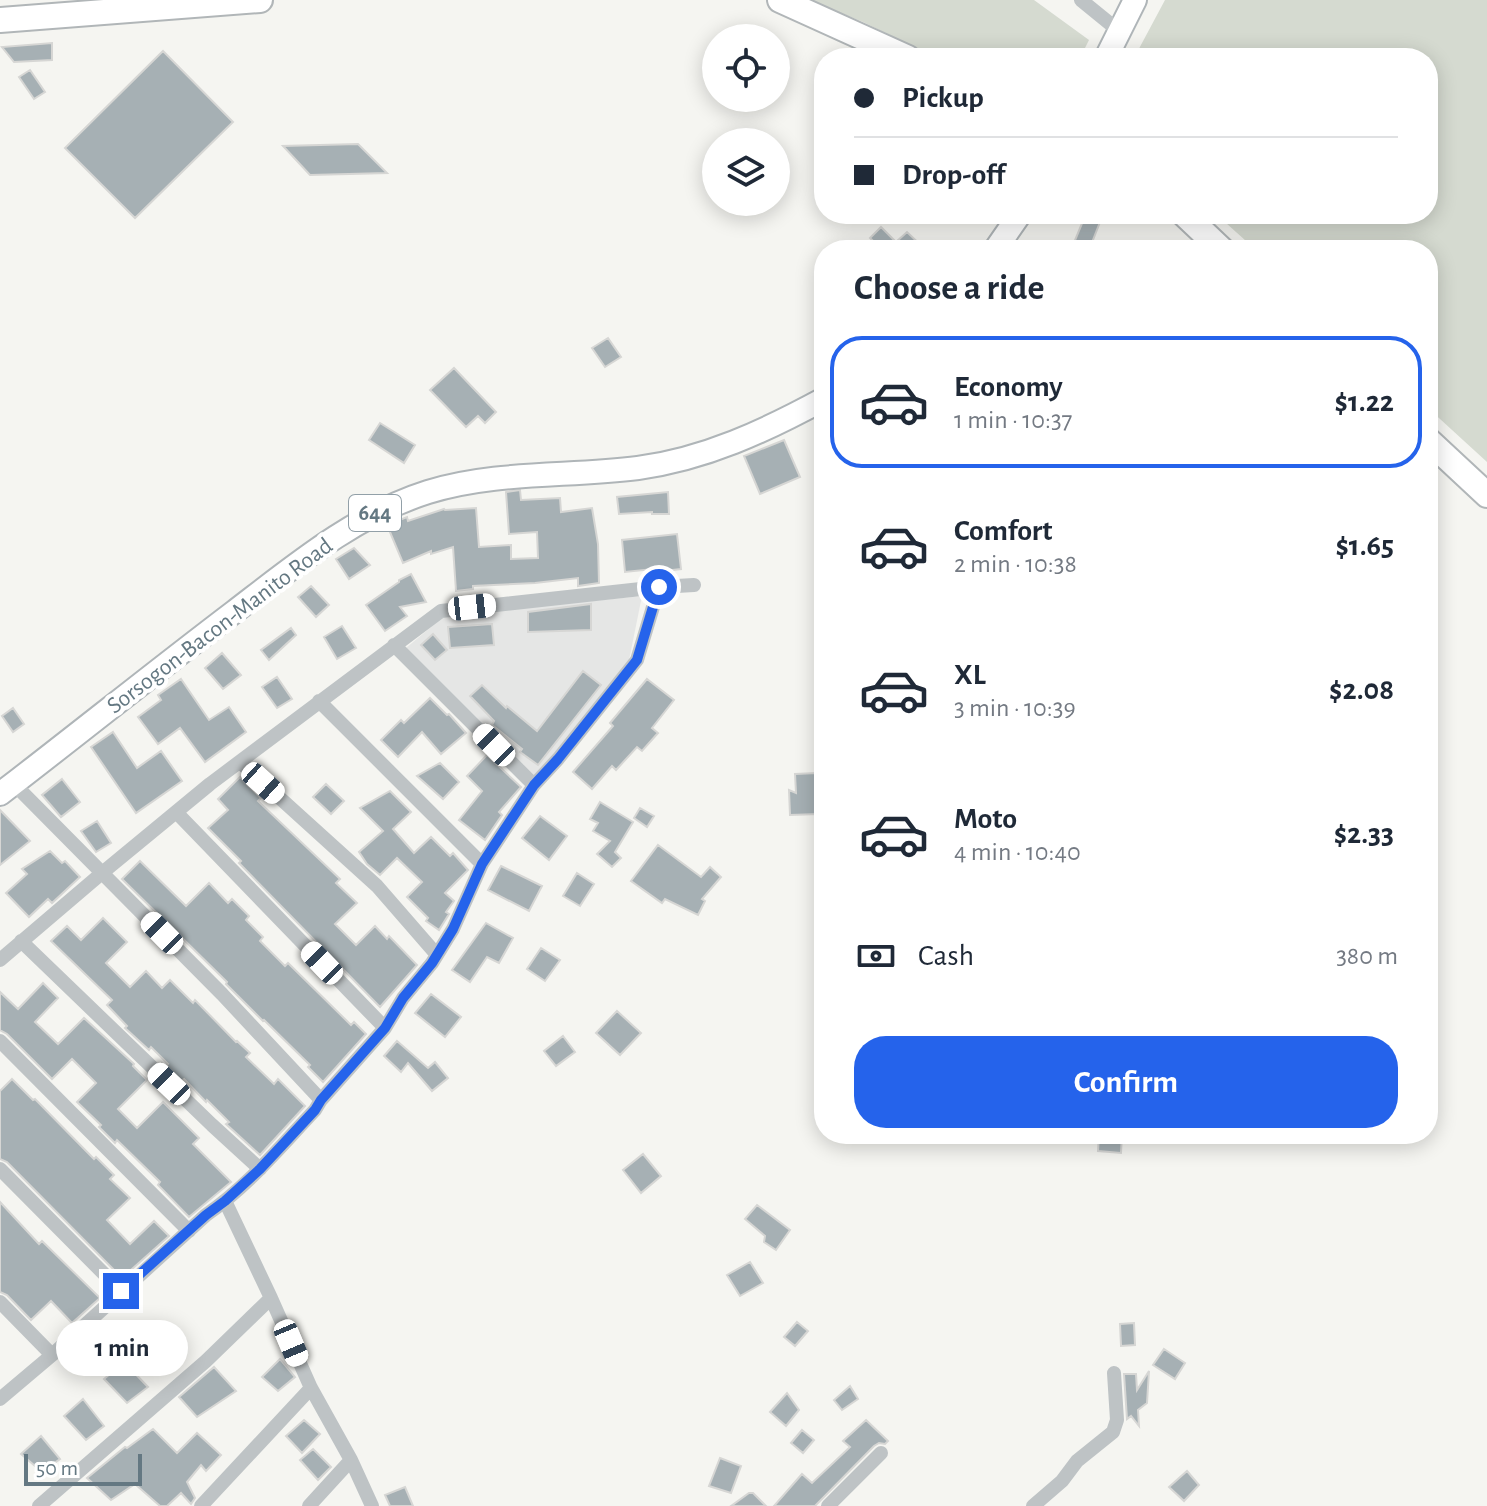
<!DOCTYPE html>
<meta charset="utf-8">
<style>
:root{--surface:#fff;--page:#f2f2f3;--text:#1f2937;--muted:#747a83;--line:#e0e1e3;--accent:#2563eb}
body{margin:0;font-family:"Alegreya Sans",sans-serif;background:var(--page);color:var(--text);height:100vh;display:flex;flex-direction:column;font-size:30px;white-space:nowrap}
*{box-sizing:border-box;margin:0}
p{font-size:26px;color:var(--muted)}
.icon{flex:none;width:44px;height:44px;fill:none;stroke:currentColor;stroke-width:2;stroke-linecap:round;stroke-linejoin:round}
.map{position:relative;flex:1;overflow:hidden}
.drawer{position:absolute;left:814px;top:240px;width:624px;height:904px;display:flex;flex-direction:column;background:var(--surface);border-radius:32px;box-shadow:0 4px 20px #0003}
.drawer>*{flex:none}
.banner{position:absolute;left:814px;top:48px;width:624px;height:176px;border-radius:32px;box-shadow:0 4px 20px #0003;display:grid;align-content:center;height:176px;padding:0 40px;background:var(--surface)}
.fabs{position:absolute;left:702px;top:24px;display:grid;gap:16px}
.fabs a{display:grid;place-items:center;width:88px;height:88px;border-radius:50%;background:var(--surface);box-shadow:0 4px 20px #0003;font-size:40px}
.scale{position:absolute;left:24px;bottom:20px;width:118px;box-sizing:border-box;padding-left:8px;border:4px solid #647882;border-top:0;font-size:22px;line-height:28px;white-space:nowrap;color:#647882;-webkit-text-stroke:6px #fff;paint-order:stroke}
.end{position:absolute;width:36px;height:36px;margin:-18px;border:10px solid #2563eb;background:#fff;box-shadow:0 0 0 4px #fff}
.from{border-radius:50%}
.bubble{position:absolute;height:56px;border-radius:28px;background:var(--surface);box-shadow:0 4px 20px #0003;font-size:26px;font-weight:600;line-height:56px;text-align:center}
.car{position:absolute;width:24px;height:48px;margin:-24px -12px;border-radius:10px;box-shadow:0 0 6px 2px #0007;background:linear-gradient(#fff 24%,#345 0 40%,#fff 0 76%,#345 0 86%,#fff 0)}
.banner b{display:flex;align-items:center;gap:28px;height:76px;font-size:30px}
.banner b+b{border-top:2px solid var(--line)}
.banner i{width:20px;height:20px;background:var(--text)}
ul{padding:0;list-style:none}
li{display:flex;align-items:center;gap:24px;height:132px;margin:0 16px 12px;padding:0 24px;border:4px solid transparent;border-radius:32px}
li div{flex:1}
li b{display:block;font-size:30px}
li em{font-style:normal;font-weight:600}
li.active{border-color:var(--accent)}
li>.icon{width:72px;height:72px;stroke-width:1.5}
h2{padding:0 40px;font-size:36px;line-height:96px}
.pay{display:flex;align-items:center;gap:20px;height:88px;padding:0 40px;font-size:30px}
.pay p{margin-inline-start:auto}
.button{display:flex;gap:16px;margin-top:auto;padding:16px 40px}
.button a{flex:1;height:92px;border-radius:32px;background:var(--accent);color:#fff;font-size:32px;font-weight:600;line-height:92px;text-align:center}
.map>svg:first-child{display:block}
</style>
<div class="map">
<svg width="1487" height="1506" viewBox="0 0 1487 1506">
<rect width="100%" height="100%" fill="#f5f5f1"/>
<!-- built -->
<path fill="#e5e6e5" d="M642,596L628,665L535,776L406,648L444,616Z"/>
<!-- green -->
<path fill="#d5dad0" d="M810,0H1034L1089,40L1080,58H937L863,22Z
M1165,0H1487V462L1428,408V250H1256L1216,214H1428V58H1134Z"/>
<!-- building -->
<path fill="#a6b0b4" stroke="#d6d6d4" stroke-width="2" d="M52,43V60L14,62L2,47Z
M163,51L233,122L135,218L65,148Z
M30,70L45,92L34,99L19,77Z
M358,144L387,173L310,175L283,146Z
M1085,216L1100,222L1089,250H1071Z
M881,227L896,242L907,232L926,250H882L870,238Z
M608,338L621,357L605,367L592,348Z
M454,368L496,412L485,423L478,416L466,427L430,390Z
M380,423L415,445L404,463L369,440Z
M784,440L800,477L760,494L744,456Z
M520,490L521,500L560,498L561,512L592,508L598,544L599,583L578,586V578L535,583L473,586V589L456,591L453,547L431,554V551L403,563L387,525L407,517L408,521L444,509L445,510L476,508L479,547L511,545V559L538,558L537,532L509,534L506,492Z
M668,492L669,514H652V512L619,514L617,497Z
M677,534L681,569L664,571L663,568L625,572L622,540Z
M354,548L370,565L349,579L336,559Z
M411,574L426,602L400,607L407,616L385,631L366,605L399,582V580Z
M311,586L329,605L316,617L298,597Z
M591,604V630L528,632V612Z
M492,624L494,645L450,648L448,627Z
M342,626L356,648L337,659L324,637Z
M291,628L296,635L269,660L261,650Z
M433,634L447,650L435,660L421,645Z
M222,653L241,675L223,689L205,668Z
M583,671L601,685L538,765L520,752L522,749L492,725L494,721L470,696L482,685L506,708L507,706L537,731Z
M277,677L292,699L277,708L262,687Z
M181,679L209,720L229,707L246,732L205,762L180,728L158,744L138,717L161,700L158,695Z
M647,679L674,700L652,728L658,733L642,751L637,747L616,770L612,766L592,789L573,772L613,726L610,723Z
M430,698L447,715L449,714L466,733L441,754L422,732L398,757L381,740L401,720L404,723Z
M13,708L24,724L13,732L2,716Z
M113,732L137,768L161,751L182,781L136,813L91,747Z
M487,755L521,787L499,812L502,815L485,840L459,820L482,791L467,776Z
M440,763L459,782L443,799L417,776Z
M817,773L819,814L790,815L789,790L796,793L795,774Z
M240,777L261,798L258,801L340,879L336,883L357,903L335,924L356,945L375,926L387,939L389,936L417,965L380,1007L239,863L241,861L208,828L228,810L218,799Z
M62,779L80,802L61,817L42,795Z
M326,784L344,801L331,814L313,797Z
M390,791L411,812L393,829L414,853L431,837L450,856L453,853L468,870L445,893L454,901L446,912L449,914L439,930L426,921L428,918L407,897L422,882L397,858L380,875L367,864L359,852L383,831L360,808Z
M600,802L633,822L615,852L621,858L612,867L597,854L610,841L593,831L598,823L590,819Z
M640,808L654,816L647,827L634,818Z
M0,810L30,841L0,865Z
M540,816L567,836L549,860L522,838Z
M97,821L111,843L96,852L81,831Z
M658,845L701,877L710,867L721,877L702,899L705,901L698,915L665,899L662,903L631,881Z
M50,851L62,863L65,861L80,877L52,903L48,899L29,917L6,893L27,874L22,869Z
M140,861L186,906L209,883L228,903L232,899L249,916L246,920L263,937L260,941L285,966L288,963L351,1025L354,1022L366,1034L323,1082L308,1067L310,1065L264,1020L263,1021L226,984L227,982L122,879Z
M501,866L542,886L529,911L488,890Z
M577,873L594,884L580,906L563,896Z
M103,918L127,942L106,963L130,987L146,971L162,988L170,980L193,1003L195,1000L236,1042L237,1041L250,1053L246,1057L274,1084L278,1079L305,1106L260,1155L226,1124L229,1122L207,1100L206,1102L184,1079L181,1081L166,1067L168,1064L151,1047L149,1050L125,1028L127,1026L107,1005L112,1000L51,941L67,926L81,940Z
M486,923L513,938L499,963L487,957L470,982L452,970Z
M541,948L560,960L545,981L527,969Z
M43,983L58,998L35,1022L58,1044L84,1018L134,1064L133,1066L147,1080L118,1109L137,1128L163,1102L199,1138L193,1144L231,1182L189,1217L158,1185L160,1182L117,1140L115,1143L99,1127L101,1125L77,1102L96,1083L72,1059L52,1079L7,1034L0,1030V992L18,1009Z
M431,994L461,1017L445,1037L415,1013Z
M617,1011L641,1033L620,1055L596,1033Z
M563,1036L575,1052L556,1066L544,1051Z
M397,1041L428,1068L435,1062L448,1078L432,1091L408,1063L401,1072L384,1056Z
M12,1079L33,1100L35,1099L94,1159L96,1157L114,1175L110,1179L130,1198L107,1220L130,1244L154,1221L169,1236L122,1278L7,1162L0,1159V1091Z
M1099,1134H1122L1121,1153L1098,1151Z
M643,1154L661,1176L641,1193L623,1170Z
M0,1202L39,1244L42,1241L100,1298L72,1323L51,1301L31,1320L7,1295L0,1292Z
M757,1205L790,1230L776,1250L764,1242L765,1236L745,1219Z
M750,1262L763,1283L740,1296L727,1275Z
M797,1322L808,1331L795,1346L784,1337Z
M1134,1323L1135,1345L1121,1346L1120,1324Z
M1164,1349L1185,1363L1175,1379L1153,1365Z
M280,1359L295,1377L278,1391L262,1377Z
M124,1362L148,1387L127,1403L104,1379Z
M214,1367L236,1391L197,1417L179,1397Z
M1149,1371L1147,1403L1138,1410L1139,1426L1131,1416L1127,1419L1124,1374H1136L1137,1390Z
M850,1386L858,1399L842,1410L834,1400Z
M787,1393L799,1410L786,1426L770,1412Z
M83,1399L104,1426L86,1440L64,1416Z
M304,1420L320,1434L302,1453L286,1436Z
M866,1420L888,1441L885,1444L879,1443L874,1446L815,1506H774L802,1474L812,1483L850,1447L843,1441Z
M153,1429L177,1453L197,1433L221,1455L206,1471L201,1465L187,1482L195,1498L191,1504L181,1493L167,1506H160L135,1484L111,1500L87,1478L125,1447L127,1448Z
M802,1430L814,1440L803,1453L791,1443Z
M41,1436L60,1459L42,1472L21,1454Z
M313,1449L331,1467L318,1480L300,1460Z
M720,1458L741,1466L731,1493L709,1486Z
M1187,1471L1199,1485L1184,1501L1169,1487Z
M405,1487L413,1506H390L385,1495Z
M749,1493H753L766,1506H731Z"/>
<g fill="none" stroke-linecap="round" stroke-linejoin="round">
<!-- primary casing -->
<g stroke="#afb5b8" stroke-width="26">
<path id="primary" d="M1106,58L1135,0
M995,250L1020,214
M0,794C78,734 155,672 234,612C294,566 355,515 428,492C495,471 569,477 638,468C705,459 765,431 824,399"/>
</g>
<!-- highway casing -->
<g stroke="#b1b6b8" stroke-width="28">
<path id="highway" d="M780,0L908,58
M0,20L260,0
M1184,214L1222,250
M1428,440L1487,495"/>
</g>
<!-- street -->
<path stroke="#bec3c5" stroke-width="14" d="M1081,0L1119,31
M394,645L534,785
M319,701L482,864
M240,762L377,886L437,955
M13,783L222,994L321,1100
M176,812L385,1028
M21,941L212,1125L260,1169
M0,960L102,873L210,784L441,611L659,587L694,585
M0,1041L189,1231
M0,1169L121,1291
M225,1201L271,1298L311,1388L351,1460L372,1506
M0,1302L52,1355
M0,1399L52,1355L206,1215C248,1186 280,1147 315,1110L321,1100L385,1028L403,998L432,963L453,929L482,864L534,785L558,759L637,660L659,587
M39,1506L206,1361L271,1298
M201,1506L311,1388
M309,1506L351,1460
M828,1506L881,1453
M1033,1506L1062,1481L1077,1461L1113,1432L1117,1420L1114,1373"/>
<!-- primary -->
<use href="#primary" stroke="#fff" stroke-width="22"/>
<!-- highway -->
<use href="#highway" stroke="#fff" stroke-width="24"/>
</g>
<g fill="none" stroke-linecap="round" stroke-linejoin="round">
<!-- route -->
<path stroke="#2563eb" stroke-width="10" d="M121,1291L206,1215L225,1201L260,1169L315,1110L321,1100L385,1028L403,998L432,963L453,929L482,864L534,785L558,759L637,660L659,587"/>
</g>
<g text-anchor="middle" dominant-baseline="central" stroke-width="8" stroke-linejoin="round" paint-order="stroke">
<!-- shield labels -->
<rect fill="#fff" stroke="#92a0a8" stroke-width="2" x="349" y="495" width="52" height="36" rx="6"/>
<g font-size="22" font-weight="bold" fill="#647882">
<text x="375" y="513">644</text>
</g>
<!-- street labels -->
<g font-size="24" fill="#647882" stroke="#fff">
<text transform="translate(220 626) rotate(-37)">Sorsogon-Bacon-Manito Road</text>
</g>
</g>
</svg>
<div class="fabs">
<a><svg class="icon" aria-label="locate" viewBox="0 0 24 24"><circle cx="12" cy="12" r="6"/><path d="M12 2v4M12 18v4M2 12h4M18 12h4"/></svg></a>
<a><svg class="icon" aria-label="layers" viewBox="0 0 24 24"><path d="M12 4l9 5-9 5-9-5zM3 14l9 5 9-5"/></svg></a>
</div>
<div class="scale">50 m</div>
<i class="end from" style="left:659px;top:587px"></i>
<i class="end" style="left:121px;top:1291px"></i>
<div class="bubble" style="left:56px;top:1320px;width:132px">1 min</div>
<i class="car" style="left:472px;top:607px;rotate:84deg"></i>
<i class="car" style="left:494px;top:745px;rotate:315deg"></i>
<i class="car" style="left:263px;top:783px;rotate:132deg"></i>
<i class="car" style="left:162px;top:933px;rotate:315deg"></i>
<i class="car" style="left:322px;top:963px;rotate:316deg"></i>
<i class="car" style="left:169px;top:1084px;rotate:314deg"></i>
<i class="car" style="left:291px;top:1343px;rotate:157deg"></i>
<div class="banner">
<b><i class="from"></i>Pickup</b>
<b><i></i>Drop-off</b>
</div>
<section class="drawer">
<h2>Choose a ride</h2>
<ul>
<li class="active"><svg class="icon" aria-label="car" viewBox="0 0 24 24"><path d="M5 17H2v-5l4-1 3-4h7l3 4 3 1v5h-3M9 17h6M6 11h13"/><circle cx="7" cy="17" r="2"/><circle cx="17" cy="17" r="2"/></svg><div><b>Economy</b><p>1 min · 10:37</p></div><em>$1.22</em></li>
<li><svg class="icon" aria-label="car" viewBox="0 0 24 24"><path d="M5 17H2v-5l4-1 3-4h7l3 4 3 1v5h-3M9 17h6M6 11h13"/><circle cx="7" cy="17" r="2"/><circle cx="17" cy="17" r="2"/></svg><div><b>Comfort</b><p>2 min · 10:38</p></div><em>$1.65</em></li>
<li><svg class="icon" aria-label="car" viewBox="0 0 24 24"><path d="M5 17H2v-5l4-1 3-4h7l3 4 3 1v5h-3M9 17h6M6 11h13"/><circle cx="7" cy="17" r="2"/><circle cx="17" cy="17" r="2"/></svg><div><b>XL</b><p>3 min · 10:39</p></div><em>$2.08</em></li>
<li><svg class="icon" aria-label="car" viewBox="0 0 24 24"><path d="M5 17H2v-5l4-1 3-4h7l3 4 3 1v5h-3M9 17h6M6 11h13"/><circle cx="7" cy="17" r="2"/><circle cx="17" cy="17" r="2"/></svg><div><b>Moto</b><p>4 min · 10:40</p></div><em>$2.33</em></li>
</ul>
<div class="pay"><svg class="icon" aria-label="cash" viewBox="0 0 24 24"><path d="M3 7h18v10H3z"/><circle cx="12" cy="12" r="2"/></svg>Cash<p>380 m</p></div>
<div class="button"><a>Confirm</a></div>
</section>
</div>
